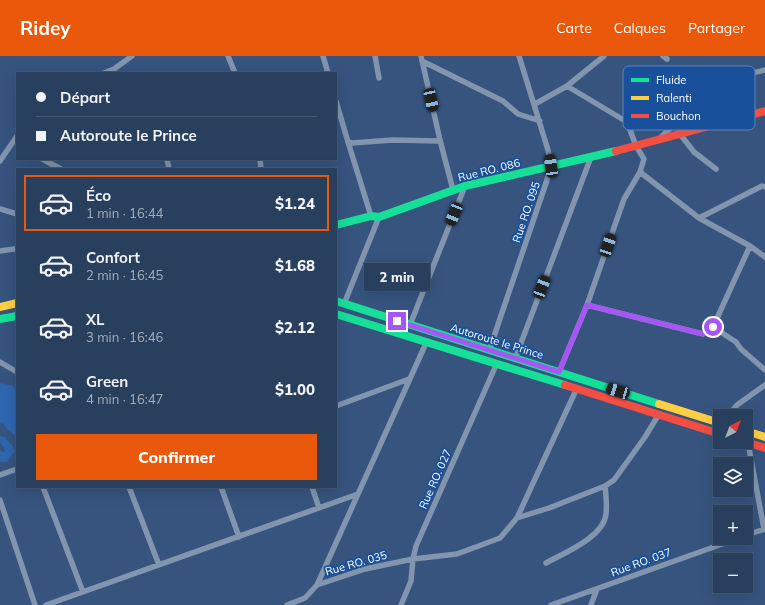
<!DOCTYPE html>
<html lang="fr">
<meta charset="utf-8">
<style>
:root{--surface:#283f5e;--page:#304664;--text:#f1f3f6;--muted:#a5afbc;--line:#445873;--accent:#ea580c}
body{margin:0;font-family:Mulish,sans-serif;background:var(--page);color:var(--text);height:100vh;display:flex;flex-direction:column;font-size:15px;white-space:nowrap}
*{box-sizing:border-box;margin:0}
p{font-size:13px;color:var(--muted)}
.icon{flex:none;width:22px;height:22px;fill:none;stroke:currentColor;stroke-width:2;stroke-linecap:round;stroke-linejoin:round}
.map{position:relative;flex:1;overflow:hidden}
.side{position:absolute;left:16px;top:112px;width:321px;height:320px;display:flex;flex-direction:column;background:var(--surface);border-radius:0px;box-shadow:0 4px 16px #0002,0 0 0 1px var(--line)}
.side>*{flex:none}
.guide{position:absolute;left:16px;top:16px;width:321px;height:88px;border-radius:0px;box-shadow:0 4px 16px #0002,0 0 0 1px var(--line);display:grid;align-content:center;height:88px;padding:0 20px;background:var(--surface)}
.needle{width:26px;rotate:42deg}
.buttons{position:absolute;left:713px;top:353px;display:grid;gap:8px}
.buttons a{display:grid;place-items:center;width:40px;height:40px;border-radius:0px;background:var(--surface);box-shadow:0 4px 16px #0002,0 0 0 1px var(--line);font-size:20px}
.end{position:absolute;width:18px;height:18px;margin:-9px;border:5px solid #a855f7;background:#fff;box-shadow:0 0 0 2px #fff}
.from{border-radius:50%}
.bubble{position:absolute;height:28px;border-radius:0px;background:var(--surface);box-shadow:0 4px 16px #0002,0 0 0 1px var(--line);font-size:13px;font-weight:800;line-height:28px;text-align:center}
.car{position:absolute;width:12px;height:24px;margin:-12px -6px;border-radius:5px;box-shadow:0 0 3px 1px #0007;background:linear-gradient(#222 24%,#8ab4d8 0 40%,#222 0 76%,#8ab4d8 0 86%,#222 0)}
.guide b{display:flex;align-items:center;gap:14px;height:38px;font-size:15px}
.guide b+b{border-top:1px solid var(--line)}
.guide i{width:10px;height:10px;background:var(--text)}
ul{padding:7px 0 0;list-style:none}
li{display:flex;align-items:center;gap:12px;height:56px;margin:0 8px 6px;padding:0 12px;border:2px solid transparent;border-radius:0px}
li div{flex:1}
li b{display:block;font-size:15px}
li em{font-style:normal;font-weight:800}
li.active{border-color:var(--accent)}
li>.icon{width:36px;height:36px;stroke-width:1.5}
.button{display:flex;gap:8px;margin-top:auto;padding:8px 20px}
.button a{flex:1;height:46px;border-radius:0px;background:var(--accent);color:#fff;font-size:16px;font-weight:800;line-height:46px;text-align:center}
header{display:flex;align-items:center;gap:24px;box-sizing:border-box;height:56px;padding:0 20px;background:var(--accent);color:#fff}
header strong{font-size:19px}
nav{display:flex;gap:22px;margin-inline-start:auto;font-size:14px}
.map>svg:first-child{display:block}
</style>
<header>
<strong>Ridey</strong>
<nav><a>Carte</a><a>Calques</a><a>Partager</a></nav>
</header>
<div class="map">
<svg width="765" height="549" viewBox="0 0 765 549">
<rect width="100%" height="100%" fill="#36547e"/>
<!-- green -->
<path fill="#2e66b0" d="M0,327L13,330L17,339V381L6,372L3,367L0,368Z
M0,380L5,381L13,391L15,395L7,406H0V395L5,396L4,391L0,387Z"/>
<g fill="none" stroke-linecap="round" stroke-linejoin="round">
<!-- street -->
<path stroke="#8195af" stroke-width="5.5" d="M228,0L235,17
M323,0L328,17
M375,0L379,22
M421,0L440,84L453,134
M663,0L667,3
M422,5L503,45L518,58L540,65
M104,17L114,13L132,0
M336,45L348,86L371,160
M535,48L567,30L604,0
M680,78L694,96L716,113
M659,83L711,34L731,22L765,14
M348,86L352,87L393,84L440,85
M42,103L61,113
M167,103L169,113
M260,103L261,113
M0,105L17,80
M640,116L699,162L750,190L765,201
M0,153L17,158
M699,162L762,130L765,131
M750,190L713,271L736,286L741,293L765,314
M0,195L14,193
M344,248L379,161
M587,249L703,278L713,271
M410,269L465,130
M489,295L546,127L551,110L548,94L519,0
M515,303L591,101
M0,306L17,316
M559,316L587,249L624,143L640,116L644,103L636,90L627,66L567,30
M336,350L409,323
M728,360L737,349L765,329
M748,387L764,473
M0,419L17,413
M43,431L83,536
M129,431L159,509
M221,431L239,481
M312,431L319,452
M0,444L35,549
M517,462L577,332
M746,479L765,473
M546,507C564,497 604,481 606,458C607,449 606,439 605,430
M317,529L427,285
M46,549L358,438
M287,549L305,542L317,529L365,513L413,503L457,498L500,482L517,462L549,452L605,430L614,424L645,381L659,358
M401,549L411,525L413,503L416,490L497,307
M551,549L739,482
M591,549L597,533"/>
<!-- fast -->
<path stroke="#16e098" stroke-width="8" d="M336,169L371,160L379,161L465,130L616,95
M336,245L659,348
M336,258L565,329
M0,263L17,260"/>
<!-- slow -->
<path stroke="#ffcf43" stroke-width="8" d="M0,251L17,247
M659,348L720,367
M746,375L765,381"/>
<!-- jam -->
<path stroke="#f24e42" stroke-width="8" d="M616,95L765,55
M565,329L720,378
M746,386L765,392"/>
</g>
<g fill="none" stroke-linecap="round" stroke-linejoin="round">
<!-- route -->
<path stroke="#a855f7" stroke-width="5" d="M397,265L559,316L587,249L703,278L713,271"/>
</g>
<g text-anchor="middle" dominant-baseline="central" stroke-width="3.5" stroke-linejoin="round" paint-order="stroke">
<!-- street labels -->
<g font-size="11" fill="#fff" stroke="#19509b">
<text transform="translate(489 114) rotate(-14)">Rue RO. 086</text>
<text transform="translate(526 156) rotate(-71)">Rue RO. 095</text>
<text transform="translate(497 285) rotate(17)">Autoroute le Prince</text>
<text transform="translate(435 423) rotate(-66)">Rue RO. 027</text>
<text transform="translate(641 506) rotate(-20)">Rue RO. 037</text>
<text transform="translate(356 507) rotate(-16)">Rue RO. 035</text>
</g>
</g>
<!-- legend -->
<rect x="623" y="10" width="132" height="64" rx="6" fill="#19509b" stroke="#5e84b9" stroke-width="1"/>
<rect x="631" y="22" width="18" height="4" fill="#16e098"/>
<rect x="631" y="40" width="18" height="4" fill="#ffcf43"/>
<rect x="631" y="58" width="18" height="4" fill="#f24e42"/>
<g font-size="11" fill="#fff">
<text x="656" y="28">Fluide</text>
<text x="656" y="46">Ralenti</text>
<text x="656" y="64">Bouchon</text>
</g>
</svg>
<div class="buttons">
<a><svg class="needle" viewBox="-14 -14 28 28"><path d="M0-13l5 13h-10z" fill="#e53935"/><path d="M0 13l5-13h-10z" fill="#a5afbc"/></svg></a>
<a><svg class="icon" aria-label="layers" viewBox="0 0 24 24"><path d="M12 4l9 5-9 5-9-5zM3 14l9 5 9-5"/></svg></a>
<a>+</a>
<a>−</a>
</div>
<i class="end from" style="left:713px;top:271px"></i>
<i class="end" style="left:397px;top:265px"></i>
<div class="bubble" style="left:364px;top:207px;width:66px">2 min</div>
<i class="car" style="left:431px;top:44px;rotate:168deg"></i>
<i class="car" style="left:551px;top:110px;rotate:352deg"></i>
<i class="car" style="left:454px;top:158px;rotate:202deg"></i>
<i class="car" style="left:608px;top:189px;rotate:19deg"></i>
<i class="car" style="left:542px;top:231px;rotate:21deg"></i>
<i class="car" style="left:618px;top:335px;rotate:287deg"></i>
<div class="guide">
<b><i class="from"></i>Départ</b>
<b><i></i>Autoroute le Prince</b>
</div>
<section class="side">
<ul>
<li class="active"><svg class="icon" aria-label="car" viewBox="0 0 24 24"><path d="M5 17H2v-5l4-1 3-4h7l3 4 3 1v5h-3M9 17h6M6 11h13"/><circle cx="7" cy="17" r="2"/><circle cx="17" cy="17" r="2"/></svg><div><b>Éco</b><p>1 min · 16:44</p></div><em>$1.24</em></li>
<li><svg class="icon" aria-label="car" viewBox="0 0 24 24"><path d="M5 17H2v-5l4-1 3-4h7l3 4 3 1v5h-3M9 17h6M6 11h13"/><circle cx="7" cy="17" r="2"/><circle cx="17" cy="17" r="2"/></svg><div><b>Confort</b><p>2 min · 16:45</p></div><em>$1.68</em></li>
<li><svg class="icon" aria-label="car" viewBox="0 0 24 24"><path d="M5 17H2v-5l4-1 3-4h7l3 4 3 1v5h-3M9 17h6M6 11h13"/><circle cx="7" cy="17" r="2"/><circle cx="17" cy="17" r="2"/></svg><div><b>XL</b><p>3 min · 16:46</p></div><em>$2.12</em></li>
<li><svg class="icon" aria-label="car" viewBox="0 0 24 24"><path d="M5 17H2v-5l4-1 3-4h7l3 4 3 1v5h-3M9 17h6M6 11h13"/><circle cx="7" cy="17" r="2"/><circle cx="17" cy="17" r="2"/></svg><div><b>Green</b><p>4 min · 16:47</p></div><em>$1.00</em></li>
</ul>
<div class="button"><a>Confirmer</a></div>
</section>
</div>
